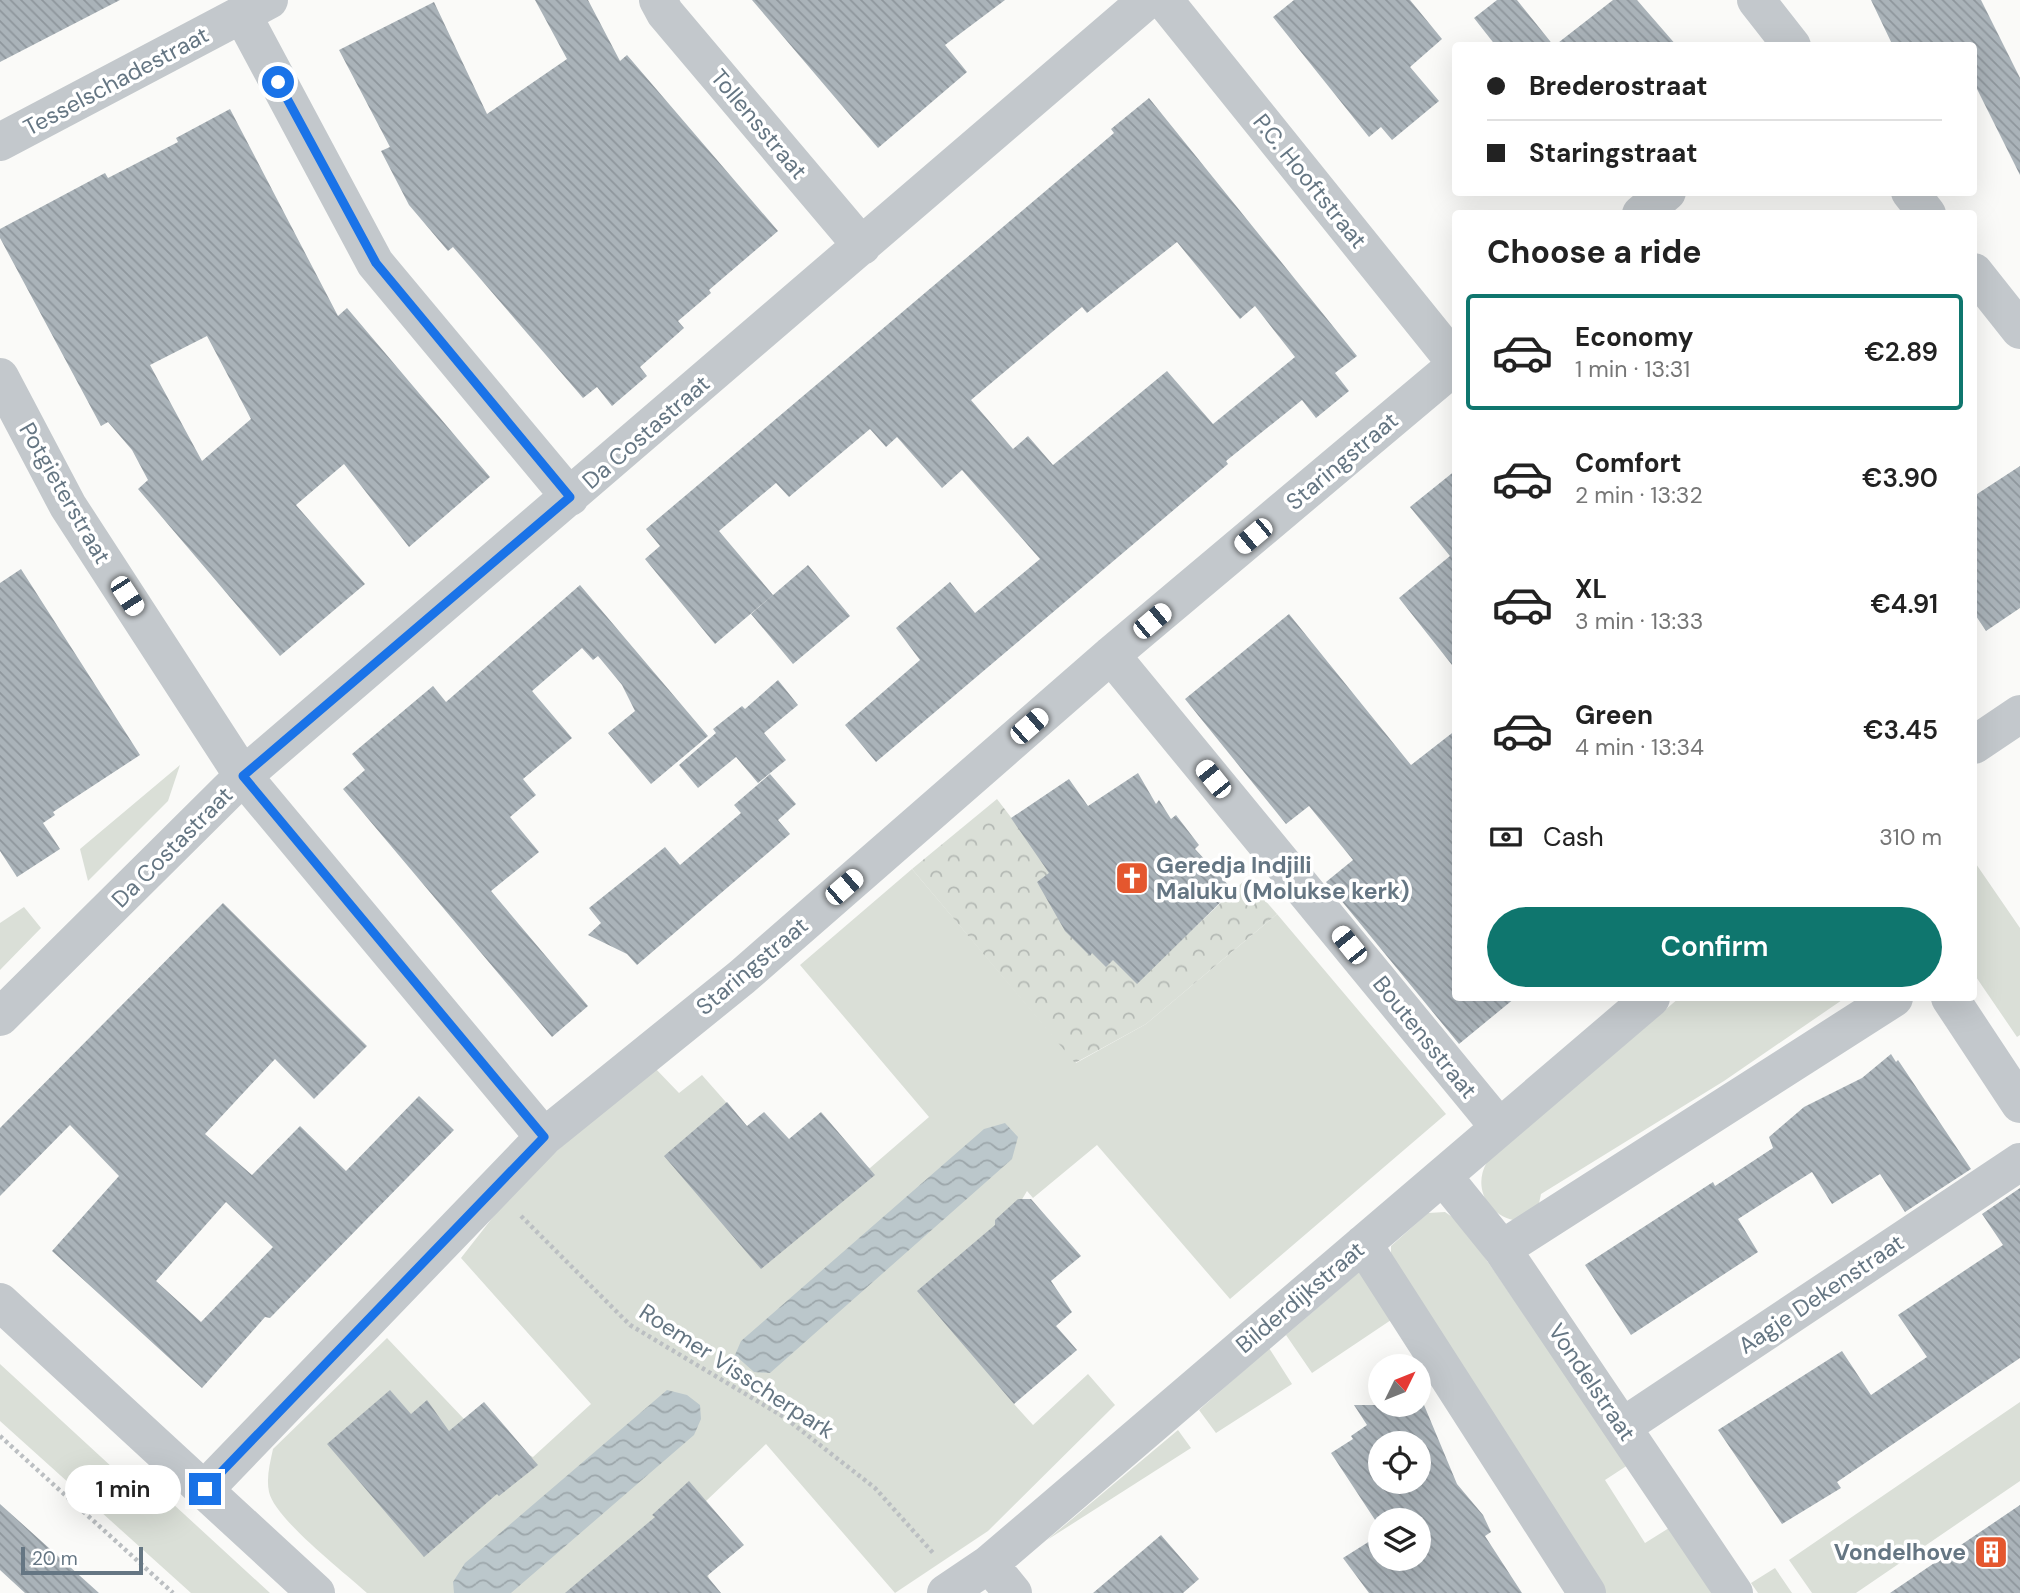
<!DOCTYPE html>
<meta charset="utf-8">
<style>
:root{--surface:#fff;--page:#f2f2f2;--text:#222;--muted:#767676;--line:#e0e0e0;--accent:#0f766e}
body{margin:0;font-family:"DM Sans",sans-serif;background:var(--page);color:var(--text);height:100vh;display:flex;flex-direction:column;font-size:26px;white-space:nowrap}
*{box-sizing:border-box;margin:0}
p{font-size:23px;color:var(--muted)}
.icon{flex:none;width:38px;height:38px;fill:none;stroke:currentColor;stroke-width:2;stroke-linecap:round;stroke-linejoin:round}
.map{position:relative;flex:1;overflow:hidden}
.sheet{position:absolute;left:1452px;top:210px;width:525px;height:791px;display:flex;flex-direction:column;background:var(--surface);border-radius:7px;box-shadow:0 7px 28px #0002}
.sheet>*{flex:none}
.top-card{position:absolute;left:1452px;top:42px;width:525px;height:154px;border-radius:7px;box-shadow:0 7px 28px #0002;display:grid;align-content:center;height:154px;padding:0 35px;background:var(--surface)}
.needle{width:46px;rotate:47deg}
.controls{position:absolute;left:1368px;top:1354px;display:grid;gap:14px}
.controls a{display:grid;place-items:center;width:63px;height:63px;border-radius:50%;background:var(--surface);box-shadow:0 7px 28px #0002;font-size:35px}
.scale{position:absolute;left:21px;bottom:18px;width:122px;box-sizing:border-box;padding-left:7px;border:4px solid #657683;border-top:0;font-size:19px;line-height:24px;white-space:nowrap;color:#657683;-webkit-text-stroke:5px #fff;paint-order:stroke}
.end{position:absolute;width:32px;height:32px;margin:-16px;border:9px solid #1a73e8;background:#fff;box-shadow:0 0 0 4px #fff}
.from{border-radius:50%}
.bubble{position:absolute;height:49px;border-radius:24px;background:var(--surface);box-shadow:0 7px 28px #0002;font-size:23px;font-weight:600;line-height:49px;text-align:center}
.car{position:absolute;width:21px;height:42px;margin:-21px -10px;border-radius:9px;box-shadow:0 0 5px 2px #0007;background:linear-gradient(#fff 24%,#345 0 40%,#fff 0 76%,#345 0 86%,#fff 0)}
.top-card b{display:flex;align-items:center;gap:24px;height:66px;font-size:26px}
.top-card b+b{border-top:2px solid var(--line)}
.top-card i{width:18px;height:18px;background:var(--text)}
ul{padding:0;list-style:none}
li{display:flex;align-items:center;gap:21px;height:116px;margin:0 14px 10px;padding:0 21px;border:4px solid transparent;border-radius:7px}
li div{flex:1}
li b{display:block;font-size:26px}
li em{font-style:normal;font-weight:600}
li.selected{border-color:var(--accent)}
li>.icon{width:63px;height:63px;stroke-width:1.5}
h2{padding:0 35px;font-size:32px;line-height:84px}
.pay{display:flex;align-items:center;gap:18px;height:77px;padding:0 35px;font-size:26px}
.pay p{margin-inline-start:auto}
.cta{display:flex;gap:14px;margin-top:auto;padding:14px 35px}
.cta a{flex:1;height:80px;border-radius:42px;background:var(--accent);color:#fff;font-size:28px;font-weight:600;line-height:80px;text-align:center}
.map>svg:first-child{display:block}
</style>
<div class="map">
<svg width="2020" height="1593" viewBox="0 0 2020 1593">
<defs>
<pattern id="forest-crowns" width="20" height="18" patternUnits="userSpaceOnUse" patternTransform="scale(1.75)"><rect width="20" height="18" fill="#dadfd7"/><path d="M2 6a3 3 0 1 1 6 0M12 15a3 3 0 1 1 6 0" fill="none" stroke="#b4b9b4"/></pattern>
<pattern id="water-waves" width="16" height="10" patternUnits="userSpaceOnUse" patternTransform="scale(1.75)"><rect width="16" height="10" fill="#bbc7cb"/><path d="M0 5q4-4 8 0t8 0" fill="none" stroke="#9ca6aa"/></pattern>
<pattern id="building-back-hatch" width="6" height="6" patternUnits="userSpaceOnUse" patternTransform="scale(1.75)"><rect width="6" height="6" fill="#aab3b9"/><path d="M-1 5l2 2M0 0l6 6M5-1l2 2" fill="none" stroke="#8e969c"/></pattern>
</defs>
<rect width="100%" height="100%" fill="#fafaf8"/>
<!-- grass -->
<path fill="#dadfd7" d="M180,765L168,801L88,881L80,849Z
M1974,861L2020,928V1035L2017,1037L1974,974Z
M912,869L1076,1063L1146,1024L1277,914L1446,1114L1230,1299L1097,1145L1033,1198L1027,1191L1011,1218L971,1257L1014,1404L1033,1425L1088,1374L1115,1405L988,1531L895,1593L766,1444L706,1501L709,1593H367C344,1572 275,1519 269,1492C266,1478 270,1463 273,1449L387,1338L464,1419L533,1457L591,1404L461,1258L518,1185L653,1066L679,1093L702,1075L747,1126L784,1144L870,1168L929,1117L800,965Z
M24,907L41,928L0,970V923Z
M1679,998H1845L1724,1081L1541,1194L1537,1213L1513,1220C1486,1213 1473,1186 1487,1162Z
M1445,1212L1461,1223L1628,1465L1605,1480L1645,1543L1669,1528L1713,1593H1595L1391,1276V1246L1428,1213Z
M1360,1271L1391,1320L1312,1373L1286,1335Z
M1269,1348L1292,1384L1216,1433L1199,1410Z
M0,1364L138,1491L148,1481L270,1593H191L0,1421Z
M2020,1402V1481L1856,1593H1812L1789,1560Z
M1178,1430L1191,1448L1047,1540Z
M1775,1568L1792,1593H1758L1751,1583Z"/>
<!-- forest -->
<path fill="url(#forest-crowns)" d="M997,799L1137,982L1246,879L1277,914L1146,1024L1075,1063L912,869Z"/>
<!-- water -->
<path fill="url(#water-waves)" d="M1005,1123L1018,1137L1012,1159L770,1373L754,1372L735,1355L741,1341L984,1129Z
M667,1390L687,1395L700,1405L701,1419L694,1435L511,1593H454L453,1582L465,1563Z"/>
<!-- building -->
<path fill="url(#building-back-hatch)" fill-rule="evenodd" d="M0,0H120L0,62Z
M535,0H588L620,61L627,55L778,231L709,290L711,293L678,321L684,328L640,367L647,376L612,406L597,387L583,398L453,247L448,251L409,205L381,151L390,147L339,50L434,2L487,114L567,59Z
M752,0H1005L945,45L967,72L878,148Z
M1294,0H1410L1442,39L1410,67L1439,101L1392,140L1381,127L1369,137L1273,17Z
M1497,0H1517L1554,46H1496L1474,18Z
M1613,0H1637L1677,46H1554Z
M1871,0H1981L2020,78V175L1974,83V46H1893Z
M1149,98L1357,356L1335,373L1349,391L1316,418L1302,400L1226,461L1228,464L876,762L845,725L920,660L896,628L950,582L975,613L1040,559L962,470L942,488L897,437L886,447L870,429L789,497L776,483L719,531L773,595L715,644L645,559L660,546L646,529L1114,133L1111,129ZM1177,242L1240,319L1255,306L1295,357L1213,424L1167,371L1053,465L1028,436L1013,449L971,400L1082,307L1087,313Z
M230,109L338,316L347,308L490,477L409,547L344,464L296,505L365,584L280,656L138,489L148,480L132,450L108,422L101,426L0,238V229L105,173L108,178L178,142L176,138ZM207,336L251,419L202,461L150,365Z
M2020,466V608L1986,631L1974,613V496Z
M1456,470V670L1399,598L1450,556L1410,507Z
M808,565L850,616L793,664L751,614Z
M21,569L140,755L53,812L55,815L43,823L60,849L17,877L0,851V583Z
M580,585L708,736L651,784L608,733L635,711L622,685L598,656L593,660L582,648L532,691L572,738L523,779L536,795L510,817L539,852L491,891L588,1006L552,1037L343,789L365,770L352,754L433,686L446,702Z
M1289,614L1411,765L1456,730V998H1515L1459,1044L1326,882L1353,860L1309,806L1286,824L1185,699Z
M778,680L798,705L764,733L786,760L758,783L736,757L698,788L679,765L716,733L713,729L742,706L745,709Z
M1138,773L1156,804L1159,800L1171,819L1176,815L1199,845L1195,849L1233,890L1137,984L1113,960L1106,967L1092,953L1090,956L1065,931L1037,882L1049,873L1011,818L1069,779L1088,806Z
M770,774L796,804L778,820L790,834L637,965L627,954L588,935L601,923L589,908L665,847L680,865L741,813L734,805Z
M223,903L367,1046L314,1099L275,1059L205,1134L252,1175L300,1126L346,1171L419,1096L454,1130L270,1318L265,1317L202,1388L52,1251L119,1176L70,1125L0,1196V1128ZM226,1202L273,1247L201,1322L156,1281Z
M1891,1054L1896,1062L1898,1060L1971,1169L1905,1212L1880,1174L1832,1204L1812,1172L1738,1219L1758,1252L1631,1335L1585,1265L1713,1182L1715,1186L1773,1148L1769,1137L1804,1107L1862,1078Z
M727,1102L747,1126L764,1112L789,1139L821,1112L875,1175L761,1269L664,1156Z
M2020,1188V1358L1837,1482L1841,1488L1782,1524L1718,1430L1842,1351L1871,1395L1927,1357L1898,1315L2003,1245L1982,1214Z
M1018,1199H1031L1081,1256L1051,1281L1072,1312L1056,1326L1077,1350L1014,1404L917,1291L995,1225V1220Z
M390,1390L411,1414L427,1400L449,1431L484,1402L538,1465L499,1496L497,1494L424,1557L327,1444Z
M1354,1405H1424L1457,1484L1483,1515L1491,1532L1485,1536L1522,1593H1369L1343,1558L1381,1534V1559H1419V1521H1381V1529L1331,1453L1353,1439L1351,1436L1367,1425ZM1381,1444H1419V1482H1381Z
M689,1481L744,1545L707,1576L721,1593H565L655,1517L652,1515Z
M0,1504L99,1593H25L0,1570Z
M2020,1505V1593H1890L1958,1547Z
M1161,1535L1199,1579L1183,1593H1093Z"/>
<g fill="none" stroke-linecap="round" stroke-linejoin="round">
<!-- path -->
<path stroke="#bbbfc2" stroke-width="4.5" stroke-dasharray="3.5 3.5" stroke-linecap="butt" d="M521,1216L630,1325L784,1417L875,1488L934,1554
M0,1436L173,1593"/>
<!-- minor -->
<path stroke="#c3c8cc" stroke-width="38" d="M658,0L665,13L862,246
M1164,0L1456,363
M1756,0L1792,46
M242,14L375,263L570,497
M0,142L269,0
M1910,192L1927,214
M1641,214L1667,192
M1974,272L2020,330
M0,377L68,506L243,776L544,1137
M1111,655L1499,1127
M1974,745L2020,714
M1950,998L2020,1104
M0,1017L243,776L1147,0
M1443,1176L1502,1249L1734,1593
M1363,1244L1587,1593
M1502,1249L1894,998
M0,1302L316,1593
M1622,1427L2020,1162
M205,1489L544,1137L742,977L1111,655L1456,365
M989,1564L1013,1593
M946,1593L989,1564L1651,998"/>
</g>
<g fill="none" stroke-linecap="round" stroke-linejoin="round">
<!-- route -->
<path stroke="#1a73e8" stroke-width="9" d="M205,1489L544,1137L243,776L570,497L376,263L278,82"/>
</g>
<!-- icons -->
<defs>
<g id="church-square" transform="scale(1.75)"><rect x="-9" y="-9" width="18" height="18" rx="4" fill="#e4572e" stroke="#fff"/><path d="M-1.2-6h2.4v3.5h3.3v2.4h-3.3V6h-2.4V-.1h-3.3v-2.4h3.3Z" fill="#fff"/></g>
<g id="building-square" transform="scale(1.75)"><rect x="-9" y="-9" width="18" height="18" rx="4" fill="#e4572e" stroke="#fff"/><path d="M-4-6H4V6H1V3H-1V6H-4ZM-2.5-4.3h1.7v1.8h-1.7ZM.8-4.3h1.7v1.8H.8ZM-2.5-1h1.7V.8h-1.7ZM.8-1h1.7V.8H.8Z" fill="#fff"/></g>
</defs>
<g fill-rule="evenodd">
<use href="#church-square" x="1132" y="878"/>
<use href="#building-square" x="1991" y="1552"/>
</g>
<g text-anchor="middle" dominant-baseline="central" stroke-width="7" stroke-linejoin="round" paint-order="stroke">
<!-- street labels -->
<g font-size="23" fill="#657683" stroke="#fff">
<text transform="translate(116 81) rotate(-28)">Tesselschadestraat</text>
<text transform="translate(759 124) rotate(50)">Tollensstraat</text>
<text transform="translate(1310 181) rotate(51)">P.C. Hooftstraat</text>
<text transform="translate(646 432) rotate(-41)">Da Costastraat</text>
<text transform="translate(1342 461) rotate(-40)">Staringstraat</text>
<text transform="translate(65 493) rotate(60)">Potgieterstraat</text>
<text transform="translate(172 847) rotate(-45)">Da Costastraat</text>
<text transform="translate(752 966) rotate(-40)">Staringstraat</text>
<text transform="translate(1425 1037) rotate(51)">Boutensstraat</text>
<text transform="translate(1821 1294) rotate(-34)">Aagje Dekenstraat</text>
<text transform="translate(1300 1297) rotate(-40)">Bilderdijkstraat</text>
<text transform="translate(737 1371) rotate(33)">Roemer Visscherpark</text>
<text transform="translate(1592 1382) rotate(56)">Vondelstraat</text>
</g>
<!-- poi labels -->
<g font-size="23" font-weight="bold" fill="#657683" stroke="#fff" text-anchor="start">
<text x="1156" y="865">Geredja Indjili<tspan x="1156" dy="26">Maluku (Molukse kerk)</tspan></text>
<text x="1966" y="1552" text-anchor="end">Vondelhove</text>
</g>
</g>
</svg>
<div class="controls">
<a><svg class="needle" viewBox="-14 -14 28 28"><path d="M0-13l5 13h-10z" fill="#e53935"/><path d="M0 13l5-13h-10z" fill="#767676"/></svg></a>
<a><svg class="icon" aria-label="locate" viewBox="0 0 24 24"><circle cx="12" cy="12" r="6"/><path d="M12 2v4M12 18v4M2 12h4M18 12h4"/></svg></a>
<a><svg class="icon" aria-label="layers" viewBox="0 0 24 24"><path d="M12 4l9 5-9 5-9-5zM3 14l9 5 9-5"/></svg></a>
</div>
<div class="scale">20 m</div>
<i class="end from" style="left:278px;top:82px"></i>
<i class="end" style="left:205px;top:1489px"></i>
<div class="bubble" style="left:65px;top:1465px;width:116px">1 min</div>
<i class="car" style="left:1253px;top:536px;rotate:230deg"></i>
<i class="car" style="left:127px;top:596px;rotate:147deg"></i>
<i class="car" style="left:1152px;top:621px;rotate:50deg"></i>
<i class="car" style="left:1029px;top:726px;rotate:49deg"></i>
<i class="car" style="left:1213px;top:779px;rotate:321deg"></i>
<i class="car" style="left:844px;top:887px;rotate:49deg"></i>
<i class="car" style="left:1349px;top:945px;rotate:321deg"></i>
<div class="top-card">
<b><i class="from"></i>Brederostraat</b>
<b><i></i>Staringstraat</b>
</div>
<section class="sheet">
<h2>Choose a ride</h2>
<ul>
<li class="selected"><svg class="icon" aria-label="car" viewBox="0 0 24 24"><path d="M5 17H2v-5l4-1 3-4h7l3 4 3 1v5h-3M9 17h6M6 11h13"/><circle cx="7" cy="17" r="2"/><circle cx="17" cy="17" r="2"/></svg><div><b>Economy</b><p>1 min · 13:31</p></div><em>€2.89</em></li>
<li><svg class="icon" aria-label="car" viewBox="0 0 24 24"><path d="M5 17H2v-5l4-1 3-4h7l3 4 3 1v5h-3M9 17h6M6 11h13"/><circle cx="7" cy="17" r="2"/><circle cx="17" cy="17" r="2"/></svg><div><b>Comfort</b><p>2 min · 13:32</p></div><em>€3.90</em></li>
<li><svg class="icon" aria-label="car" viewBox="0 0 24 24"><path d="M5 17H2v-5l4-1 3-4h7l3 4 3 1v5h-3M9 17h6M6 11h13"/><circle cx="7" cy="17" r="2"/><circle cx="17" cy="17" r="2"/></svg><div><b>XL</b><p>3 min · 13:33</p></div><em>€4.91</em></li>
<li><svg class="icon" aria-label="car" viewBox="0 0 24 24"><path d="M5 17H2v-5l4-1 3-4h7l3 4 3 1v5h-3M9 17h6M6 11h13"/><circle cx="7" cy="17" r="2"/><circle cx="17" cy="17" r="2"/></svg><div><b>Green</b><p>4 min · 13:34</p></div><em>€3.45</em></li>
</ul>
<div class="pay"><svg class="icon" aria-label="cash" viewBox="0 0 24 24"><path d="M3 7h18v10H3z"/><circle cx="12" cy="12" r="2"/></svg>Cash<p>310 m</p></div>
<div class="cta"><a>Confirm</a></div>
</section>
</div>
